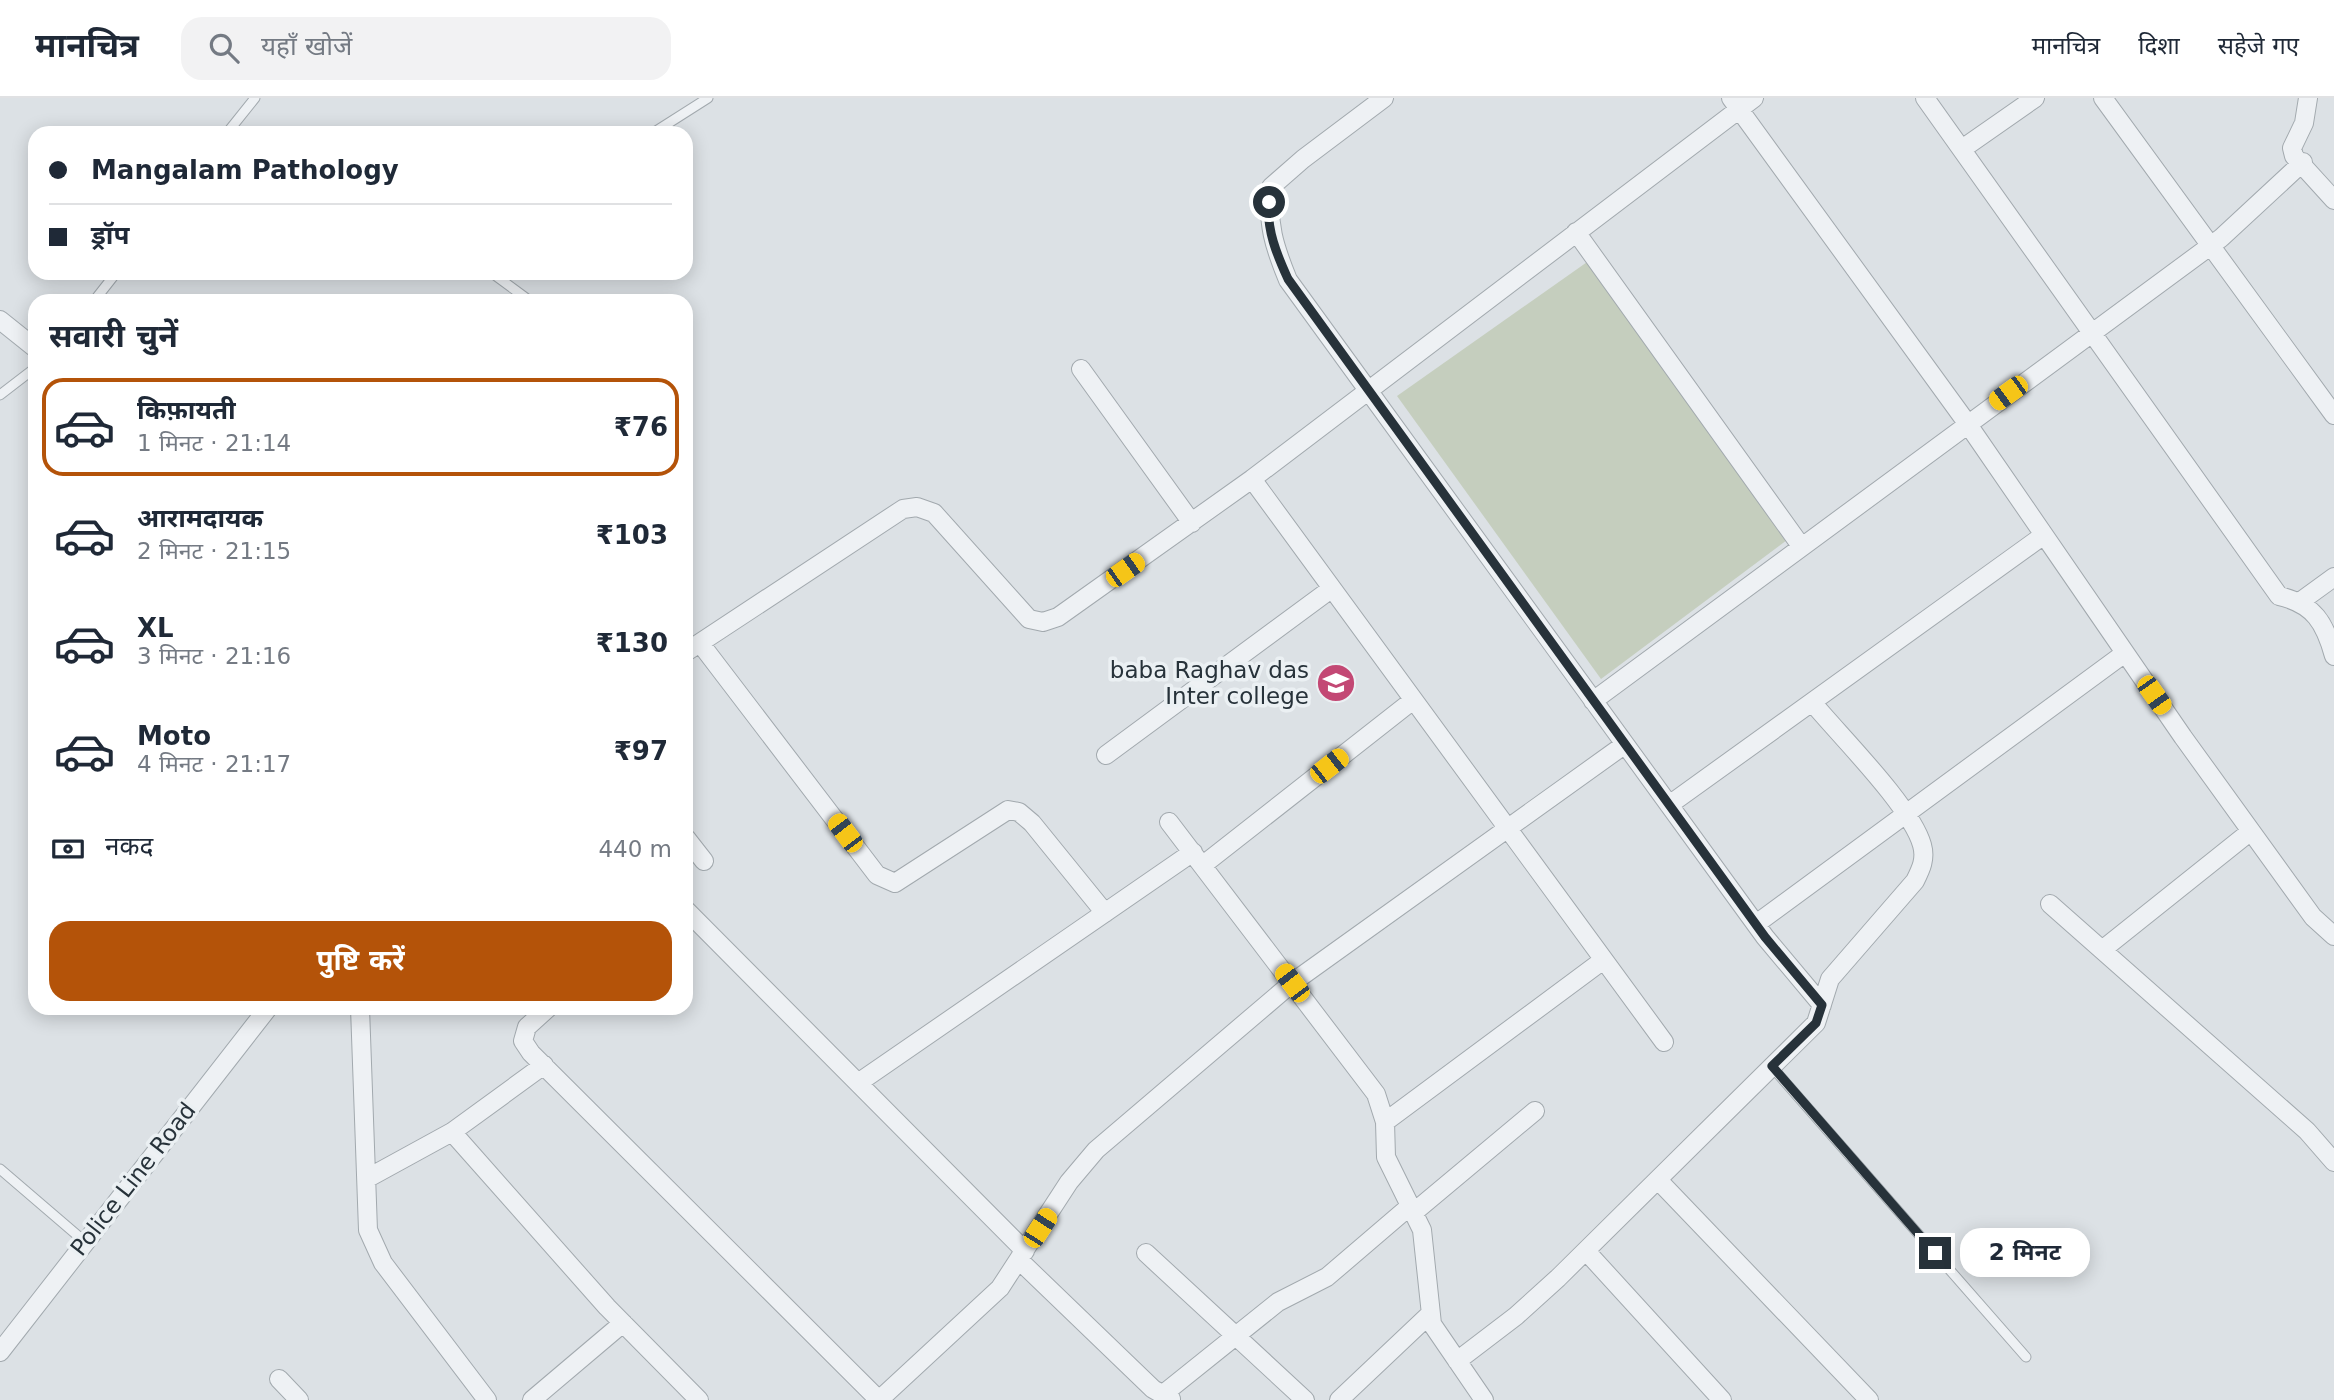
<!DOCTYPE html>
<html lang="hi">
<meta charset="utf-8">
<style>
:root{--surface:#fff;--page:#f2f2f3;--text:#1f2937;--muted:#747a83;--line:#e0e1e3;--accent:#b45309}
body{margin:0;font-family:"DejaVu Sans","Noto Sans Devanagari",sans-serif;background:var(--page);color:var(--text);height:100vh;display:flex;flex-direction:column;font-size:26px;white-space:nowrap}
*{box-sizing:border-box;margin:0}
p{font-size:23px;color:var(--muted)}
.icon{flex:none;width:38px;height:38px;fill:none;stroke:currentColor;stroke-width:2;stroke-linecap:round;stroke-linejoin:round}
.map{position:relative;flex:1;overflow:hidden}
.sheet{position:absolute;left:28px;top:196px;width:665px;height:721px;display:flex;flex-direction:column;background:var(--surface);border-radius:21px;box-shadow:0 4px 18px #0003}
.sheet>*{flex:none}
.guide{position:absolute;left:28px;top:28px;width:665px;height:154px;border-radius:21px;box-shadow:0 4px 18px #0003;display:grid;align-content:center;height:154px;padding:0 21px;background:var(--surface)}
.end{position:absolute;width:32px;height:32px;margin:-16px;border:9px solid #27323a;background:#fff;box-shadow:0 0 0 4px #fff}
.from{border-radius:50%}
.bubble{position:absolute;height:49px;border-radius:21px;background:var(--surface);box-shadow:0 4px 18px #0003;font-size:23px;font-weight:700;line-height:49px;text-align:center}
.car{position:absolute;width:21px;height:42px;margin:-21px -10px;border-radius:9px;box-shadow:0 0 5px 2px #0007;background:linear-gradient(#f5c518 24%,#345 0 40%,#f5c518 0 76%,#345 0 86%,#f5c518 0)}
.guide b{display:flex;align-items:center;gap:24px;height:66px;font-size:26px}
.guide b+b{border-top:2px solid var(--line)}
.guide i{width:18px;height:18px;background:var(--text)}
ul{padding:0;list-style:none}
li{display:flex;align-items:center;gap:21px;height:98px;margin:0 14px 10px;padding:0 7px;border:4px solid transparent;border-radius:21px}
li div{flex:1}
li b{display:block;font-size:26px}
li em{font-style:normal;font-weight:700}
li.current{border-color:var(--accent)}
li>.icon{width:63px;height:63px;stroke-width:1.5}
h2{padding:0 21px;font-size:32px;line-height:84px}
.pay{display:flex;align-items:center;gap:18px;height:77px;padding:0 21px;font-size:26px}
.pay p{margin-inline-start:auto}
.cta{display:flex;gap:14px;margin-top:auto;padding:14px 21px}
.cta a{flex:1;height:80px;border-radius:21px;background:var(--accent);color:#fff;font-size:28px;font-weight:700;line-height:80px;text-align:center}
header{display:flex;align-items:center;gap:42px;box-sizing:border-box;height:98px;padding:0 35px;background:var(--surface);border-bottom:2px solid var(--line)}
header strong{font-size:33px}
nav{display:flex;gap:38px;margin-inline-start:auto;font-size:24px}
.search{width:490px;height:63px;background:var(--page);display:flex;align-items:center;gap:18px;box-sizing:border-box;padding:0 24px;border-radius:21px;color:var(--muted);font-size:26px}
.map>svg:first-child{display:block}
</style>
<header>
<strong>मानचित्र</strong>
<div class="search"><svg class="icon" aria-label="search" viewBox="0 0 24 24"><circle cx="10" cy="10" r="6"/><path d="M15 15l6 6"/></svg>यहाँ खोजें</div>
<nav><a>मानचित्र</a><a>दिशा</a><a>सहेजे गए</a></nav>
</header>
<div class="map">
<svg width="2334" height="1302" viewBox="0 0 2334 1302">
<rect width="100%" height="100%" fill="#dce1e5"/>
<!-- green -->
<path fill="#c5cebe" d="M1590,162L1791,439L1601,581L1397,298Z"/>
<g fill="none" stroke-linecap="round" stroke-linejoin="round">
<!-- lane casing -->
<g stroke="#a2a9ae" stroke-width="11">
<path id="lane" d="M227,35L255,0
M653,35L708,0
M492,175L530,203
M94,203L116,175
M0,297L35,270
M1772,969L2026,1259
M0,1071L84,1143"/>
</g>
<!-- street casing -->
<g stroke="#a2a9ae" stroke-width="20">
<path id="street" d="M1384,0L1303,61L1271,89C1267,126 1274,148 1288,182L1765,839L1822,907
M1731,0L1967,325L2183,639L2313,819L2334,838
M1925,0L2279,498C2314,506 2325,525 2334,558
M2103,0L2334,317
M2308,0L2304,25L2292,50L2294,58L2334,102
M1962,51L2035,0
M1576,134L1801,448
M0,222L35,250
M1081,271L1192,425
M1252,381L1664,944
M2301,503L2334,479
M700,545L877,777L895,785L1008,712L1019,714L1032,725L1105,815
M686,554L903,411L917,409L934,415L1029,521L1043,524L1058,519L1252,381L1754,0
M1593,603L2221,140L2303,64
M1106,657L1331,491
M1669,707L2044,437
M1169,724L1376,996L1385,1024L1386,1059L1422,1132L1432,1226L1484,1302
M686,740L704,763
M1203,767L1412,603
M2050,806L2307,1033L2334,1064
M686,812L1025,1153
M1756,826L2125,555
M2102,852L2251,733
M360,910L368,1132L383,1165L487,1302
M548,910L527,929L523,943L531,955L879,1302
M858,985L1193,754
M1385,1024L1602,863
M452,1034L607,1209L699,1302
M368,1080L452,1034L544,967
M1658,1082L1869,1302
M1413,1115L1535,1013
M1586,1153L1722,1302
M1146,1155L1305,1302
M1019,1162L1153,1291L1171,1301
M0,1254L268,910
M1457,1263L1516,1218L1558,1180L1816,925L1830,881L1915,783C1921,771 1926,761 1922,747C1911,708 1840,638 1812,604
M279,1281L299,1302
M1162,1297L1278,1204L1327,1179L1410,1108
M532,1302L623,1225
M879,1302L1000,1190L1069,1084L1096,1052L1292,885L1624,647
M1339,1302L1430,1216"/>
</g>
<!-- lane -->
<use href="#lane" stroke="#eef1f4" stroke-width="9"/>
<!-- street -->
<use href="#street" stroke="#eef1f4" stroke-width="18"/>
</g>
<g fill="none" stroke-linecap="round" stroke-linejoin="round">
<!-- route -->
<path stroke="#27323a" stroke-width="9" d="M1269,104C1266,131 1277,157 1288,181L1765,839L1822,907L1816,925L1772,968L1935,1155"/>
</g>
<!-- icons -->
<defs>
<g id="university-disc" transform="scale(2.0125)"><circle r="9.5" fill="#c34874" stroke="#ebf0f3"/><path d="M0-5L7-2L0 1L-7-2ZM-4 1L0 2.5L4 1V4Q0 6-4 4Z" fill="#fff"/></g>
</defs>
<g fill-rule="evenodd">
<use href="#university-disc" x="1336" y="585"/>
</g>
<g text-anchor="middle" dominant-baseline="central" stroke-width="7" stroke-linejoin="round" paint-order="stroke">
<!-- poi labels -->
<g font-size="23" fill="#27323a" stroke="#ebf0f3" text-anchor="end">
<text x="1309" y="572">baba Raghav das<tspan x="1309" dy="26">Inter college</tspan></text>
</g>
<!-- street labels -->
<g font-size="23" fill="#27323a" stroke="#ebf0f3">
<text transform="translate(133 1081) rotate(-52)">Police Line Road</text>
</g>
</g>
</svg>
<i class="end from" style="left:1269px;top:104px"></i>
<i class="end" style="left:1935px;top:1155px"></i>
<div class="bubble" style="left:1960px;top:1130px;width:130px">2 मिनट</div>
<i class="car" style="left:2008px;top:295px;rotate:234deg"></i>
<i class="car" style="left:1125px;top:472px;rotate:55deg"></i>
<i class="car" style="left:2154px;top:597px;rotate:145deg"></i>
<i class="car" style="left:1329px;top:668px;rotate:52deg"></i>
<i class="car" style="left:845px;top:735px;rotate:323deg"></i>
<i class="car" style="left:1292px;top:885px;rotate:323deg"></i>
<i class="car" style="left:1040px;top:1130px;rotate:33deg"></i>
<div class="guide">
<b><i class="from"></i>Mangalam Pathology</b>
<b><i></i>ड्रॉप</b>
</div>
<section class="sheet">
<h2>सवारी चुनें</h2>
<ul>
<li class="current"><svg class="icon" aria-label="car" viewBox="0 0 24 24"><path d="M5 17H2v-5l4-1 3-4h7l3 4 3 1v5h-3M9 17h6M6 11h13"/><circle cx="7" cy="17" r="2"/><circle cx="17" cy="17" r="2"/></svg><div><b>किफ़ायती</b><p>1 मिनट · 21:14</p></div><em>₹76</em></li>
<li><svg class="icon" aria-label="car" viewBox="0 0 24 24"><path d="M5 17H2v-5l4-1 3-4h7l3 4 3 1v5h-3M9 17h6M6 11h13"/><circle cx="7" cy="17" r="2"/><circle cx="17" cy="17" r="2"/></svg><div><b>आरामदायक</b><p>2 मिनट · 21:15</p></div><em>₹103</em></li>
<li><svg class="icon" aria-label="car" viewBox="0 0 24 24"><path d="M5 17H2v-5l4-1 3-4h7l3 4 3 1v5h-3M9 17h6M6 11h13"/><circle cx="7" cy="17" r="2"/><circle cx="17" cy="17" r="2"/></svg><div><b>XL</b><p>3 मिनट · 21:16</p></div><em>₹130</em></li>
<li><svg class="icon" aria-label="car" viewBox="0 0 24 24"><path d="M5 17H2v-5l4-1 3-4h7l3 4 3 1v5h-3M9 17h6M6 11h13"/><circle cx="7" cy="17" r="2"/><circle cx="17" cy="17" r="2"/></svg><div><b>Moto</b><p>4 मिनट · 21:17</p></div><em>₹97</em></li>
</ul>
<div class="pay"><svg class="icon" aria-label="cash" viewBox="0 0 24 24"><path d="M3 7h18v10H3z"/><circle cx="12" cy="12" r="2"/></svg>नकद<p>440 m</p></div>
<div class="cta"><a>पुष्टि करें</a></div>
</section>
</div>
